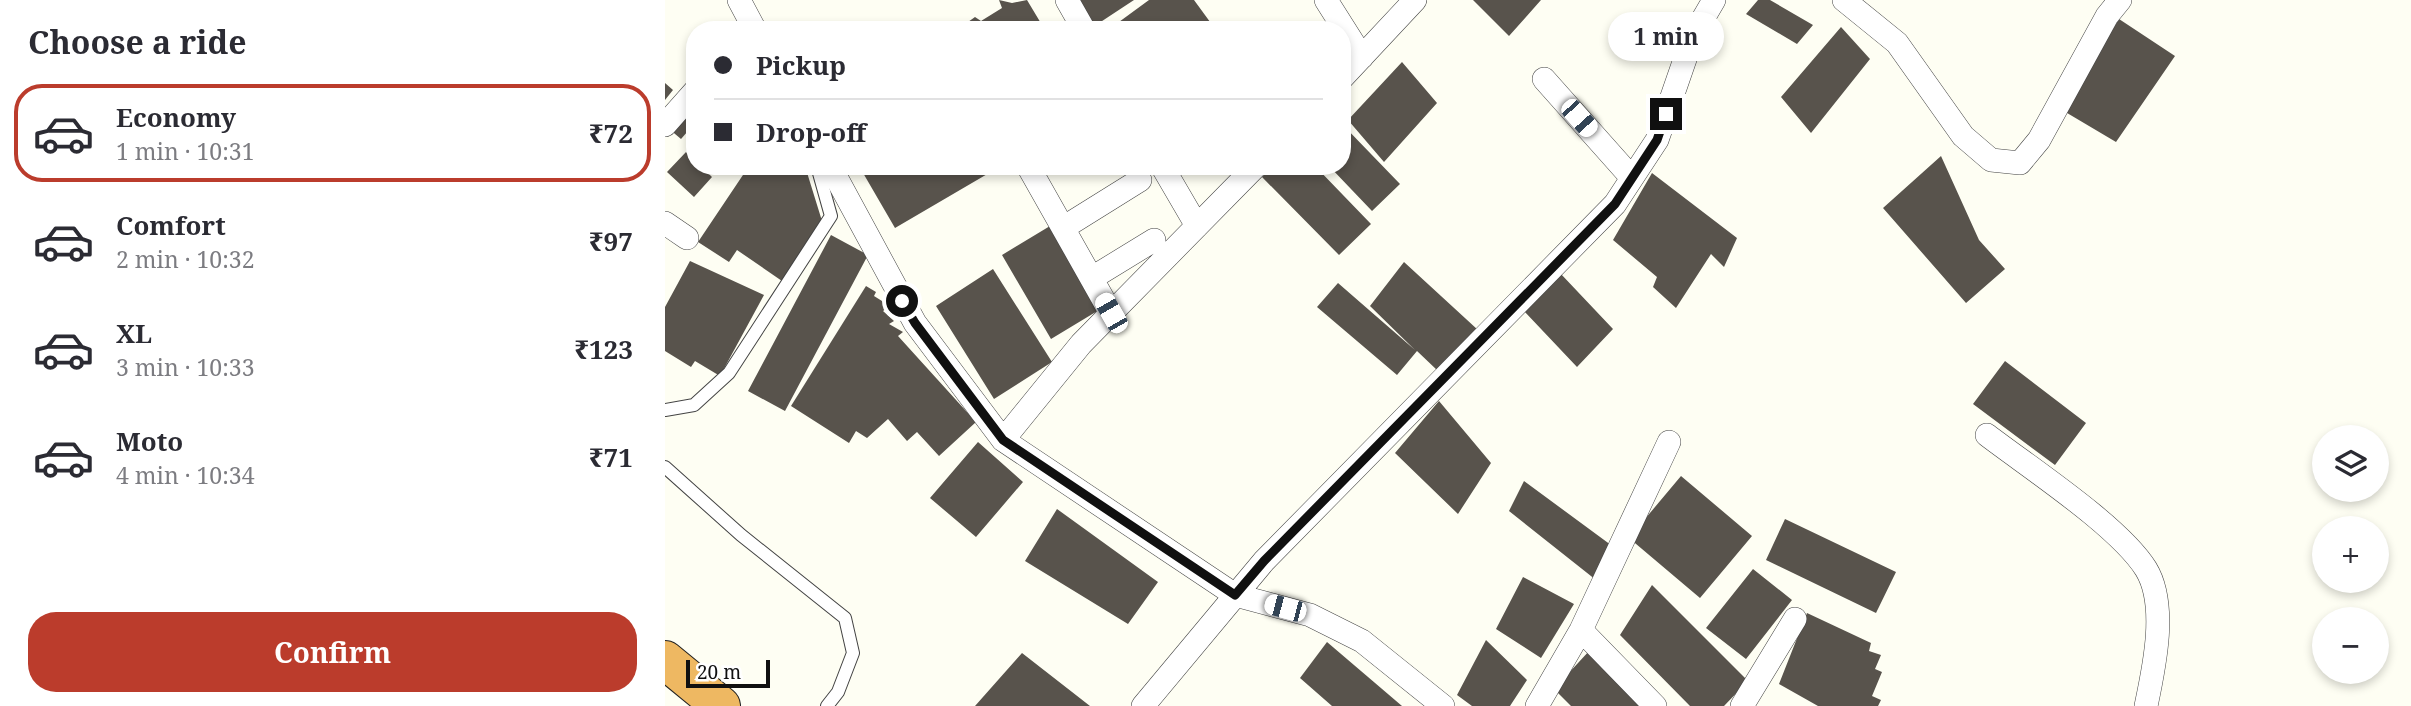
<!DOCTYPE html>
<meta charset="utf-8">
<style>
:root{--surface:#fff;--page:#f2f2f3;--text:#2b2b33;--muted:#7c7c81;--line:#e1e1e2;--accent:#bb3c2c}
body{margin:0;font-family:"Noto Serif",serif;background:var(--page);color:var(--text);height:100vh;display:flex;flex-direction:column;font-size:26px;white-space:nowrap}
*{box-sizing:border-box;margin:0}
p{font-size:23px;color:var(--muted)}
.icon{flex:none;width:38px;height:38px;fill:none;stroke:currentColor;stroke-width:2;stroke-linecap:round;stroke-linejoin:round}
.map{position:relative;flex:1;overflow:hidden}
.side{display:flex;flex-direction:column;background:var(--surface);width:665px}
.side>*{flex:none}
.guide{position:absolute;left:21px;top:21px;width:665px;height:154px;border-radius:28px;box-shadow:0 4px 10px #0003;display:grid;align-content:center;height:154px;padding:0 28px;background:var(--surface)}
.fabs{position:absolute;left:1647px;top:425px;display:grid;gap:14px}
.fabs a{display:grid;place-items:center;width:77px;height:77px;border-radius:50%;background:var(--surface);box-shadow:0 4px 10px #0003;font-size:35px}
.scale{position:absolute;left:21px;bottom:18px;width:84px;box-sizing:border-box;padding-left:7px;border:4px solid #101010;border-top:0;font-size:19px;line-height:24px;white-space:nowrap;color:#101010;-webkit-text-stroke:5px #fff;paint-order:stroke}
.end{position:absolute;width:32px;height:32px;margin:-16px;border:9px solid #101010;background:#fff;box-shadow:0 0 0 4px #fff}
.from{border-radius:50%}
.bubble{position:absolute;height:49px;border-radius:24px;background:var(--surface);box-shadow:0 4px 10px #0003;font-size:23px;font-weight:700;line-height:49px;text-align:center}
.car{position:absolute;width:21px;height:42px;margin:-21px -10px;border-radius:9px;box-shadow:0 0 5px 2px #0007;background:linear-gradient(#fff 24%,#345 0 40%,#fff 0 76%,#345 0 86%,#fff 0)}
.guide b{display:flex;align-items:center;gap:24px;height:66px;font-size:26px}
.guide b+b{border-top:2px solid var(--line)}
.guide i{width:18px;height:18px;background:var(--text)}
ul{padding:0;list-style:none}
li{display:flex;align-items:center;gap:21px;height:98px;margin:0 14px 10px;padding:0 14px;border:4px solid transparent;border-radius:28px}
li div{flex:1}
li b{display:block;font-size:26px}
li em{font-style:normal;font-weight:700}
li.active{border-color:var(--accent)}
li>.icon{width:63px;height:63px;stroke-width:1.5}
h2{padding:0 28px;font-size:32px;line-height:84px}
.button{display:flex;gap:14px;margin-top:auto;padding:14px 28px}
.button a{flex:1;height:80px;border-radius:28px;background:var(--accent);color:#fff;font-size:28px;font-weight:700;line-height:80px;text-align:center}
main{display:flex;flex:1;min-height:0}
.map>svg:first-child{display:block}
</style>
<main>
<section class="side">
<h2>Choose a ride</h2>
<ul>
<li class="active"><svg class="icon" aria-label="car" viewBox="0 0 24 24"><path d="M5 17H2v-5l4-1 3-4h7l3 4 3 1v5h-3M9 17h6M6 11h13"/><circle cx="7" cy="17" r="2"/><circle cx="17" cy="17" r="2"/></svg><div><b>Economy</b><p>1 min · 10:31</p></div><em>₹72</em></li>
<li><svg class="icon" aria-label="car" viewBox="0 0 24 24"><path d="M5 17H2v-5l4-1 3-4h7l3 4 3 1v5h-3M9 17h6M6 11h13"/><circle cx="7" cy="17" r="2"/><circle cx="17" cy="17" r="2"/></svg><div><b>Comfort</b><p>2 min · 10:32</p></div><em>₹97</em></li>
<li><svg class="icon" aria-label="car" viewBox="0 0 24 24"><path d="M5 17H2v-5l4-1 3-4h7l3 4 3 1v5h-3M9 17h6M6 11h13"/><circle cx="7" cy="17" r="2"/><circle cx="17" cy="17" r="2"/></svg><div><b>XL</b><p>3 min · 10:33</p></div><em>₹123</em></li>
<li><svg class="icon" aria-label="car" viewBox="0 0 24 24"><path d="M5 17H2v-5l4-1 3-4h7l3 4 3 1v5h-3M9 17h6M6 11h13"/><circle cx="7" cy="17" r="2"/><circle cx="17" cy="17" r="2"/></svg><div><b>Moto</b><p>4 min · 10:34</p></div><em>₹71</em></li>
</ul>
<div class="button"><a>Confirm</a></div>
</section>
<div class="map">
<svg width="1746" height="706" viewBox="0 0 1746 706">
<rect width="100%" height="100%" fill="#fefef3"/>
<!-- building -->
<path fill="#58534c" d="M334,0L347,3L362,0L380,30H308L303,22L310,17L316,21L337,8Z
M410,0H469L428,27Z
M484,0H529L548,26L543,30H443Z
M808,0H876L844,36Z
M1093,0H1105L1148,25L1132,44L1081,14Z
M1454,19L1510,56L1451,142L1397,110Z
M1176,27L1205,59L1146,133L1116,97Z
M737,62L772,103L719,162L683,120Z
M0,83L8,90L0,100Z
M30,98V123L16,139L3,128Z
M677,124L735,184L707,211L664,166H677Z
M30,130V149L21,140Z
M21,152L30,161V166H36L47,177L29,197L2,172Z
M1276,156L1314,240L1340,269L1301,303L1218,208Z
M84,166H140L157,221L117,281L72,250L64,262L33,242Z
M194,166H336L230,228Z
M608,166H650L706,224L674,255L597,177Z
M987,173L1072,238L1059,267L1046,254L1011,308L988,287L992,277L948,240Z
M385,226L434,310L386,339L337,255Z
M166,235L203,255L120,411L83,391Z
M25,261L99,295L55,376L30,361L26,367L0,351V307Z
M739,262L813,330L773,371L752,351L732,375L652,307L673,283L750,350L705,306Z
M328,269L387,362L329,399L271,306Z
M895,273L948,329L912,367L858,310Z
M201,286L211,292L209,296L225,306L218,311L229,321L224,324L238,332L233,336L311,422L274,456L252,432L242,441L223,419L202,438L191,431L184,443L126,406Z
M1340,361L1421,423L1390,465L1308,404Z
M774,401L826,463L793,514L730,453Z
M313,442L358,482L311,537L265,498Z
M1016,476L1087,536L1035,598L964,538Z
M859,481L950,548L931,580L844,511Z
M392,509L493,582L463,624L360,561Z
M1120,519L1231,572L1211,613L1101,560Z
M1088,569L1127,600L1081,659L1041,628Z
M858,577L909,604L876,658L831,629Z
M987,585L1083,681L1059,706H1025L955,635Z
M1142,613L1206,643L1204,651L1216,655L1210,669L1217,672L1207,696L1216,700L1213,706H1153L1114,684Z
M821,640L862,680L845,706H807L792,695Z
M662,642L737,706H667L635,678Z
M925,650L983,706H906L889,689Z
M357,653L425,706H310Z"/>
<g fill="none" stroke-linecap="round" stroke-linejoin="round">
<!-- lane casing -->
<g stroke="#434343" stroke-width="14">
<path id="lane" d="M0,410L29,405L64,373L166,216L152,166
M0,467L76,535L180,618L188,653L173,692L162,706"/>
</g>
<!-- street casing -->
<g stroke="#434343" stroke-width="24">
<path id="street" d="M74,0L90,30
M402,0L419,30
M661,0L697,57
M1179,0L1232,43L1298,136L1326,160L1355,163L1374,140L1442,16L1455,0
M677,78L750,0
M879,79L967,178
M0,125L30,91
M165,166L250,323L338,440L570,595L645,615L697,641L778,706
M363,166L446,313
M497,166L532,226
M0,223L22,238
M398,228L475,180
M427,278L489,240
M1322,435C1365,468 1454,526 1481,569C1503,605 1489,668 1481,706
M338,440L416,344L591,166
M916,630L990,706
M478,706L599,561L950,204L992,140L1028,36L1049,0
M872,706L916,630L1004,442
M1077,706L1130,619"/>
</g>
<!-- highway casing -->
<g stroke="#212121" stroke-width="40">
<path id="highway" d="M0,660L56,706"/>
</g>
<!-- lane -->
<use href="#lane" stroke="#fff" stroke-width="12"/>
<!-- street -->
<use href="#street" stroke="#fff" stroke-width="23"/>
<!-- highway -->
<use href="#highway" stroke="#eeb862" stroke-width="38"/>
</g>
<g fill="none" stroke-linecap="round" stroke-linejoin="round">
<!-- route -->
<path stroke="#101010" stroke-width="9" d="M237,301L250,323L338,440L570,595L599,561L950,204L992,140L1001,114"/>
</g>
</svg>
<div class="fabs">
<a><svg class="icon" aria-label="layers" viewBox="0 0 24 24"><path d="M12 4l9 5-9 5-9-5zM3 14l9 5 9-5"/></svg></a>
<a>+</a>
<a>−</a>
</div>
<div class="scale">20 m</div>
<i class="end from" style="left:237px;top:301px"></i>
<i class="end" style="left:1001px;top:114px"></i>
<div class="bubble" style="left:943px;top:12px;width:116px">1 min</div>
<i class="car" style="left:914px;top:118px;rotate:138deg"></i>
<i class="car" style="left:446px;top:313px;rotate:330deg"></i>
<i class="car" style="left:620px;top:608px;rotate:285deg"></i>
<div class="guide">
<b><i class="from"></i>Pickup</b>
<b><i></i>Drop-off</b>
</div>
</div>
</main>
